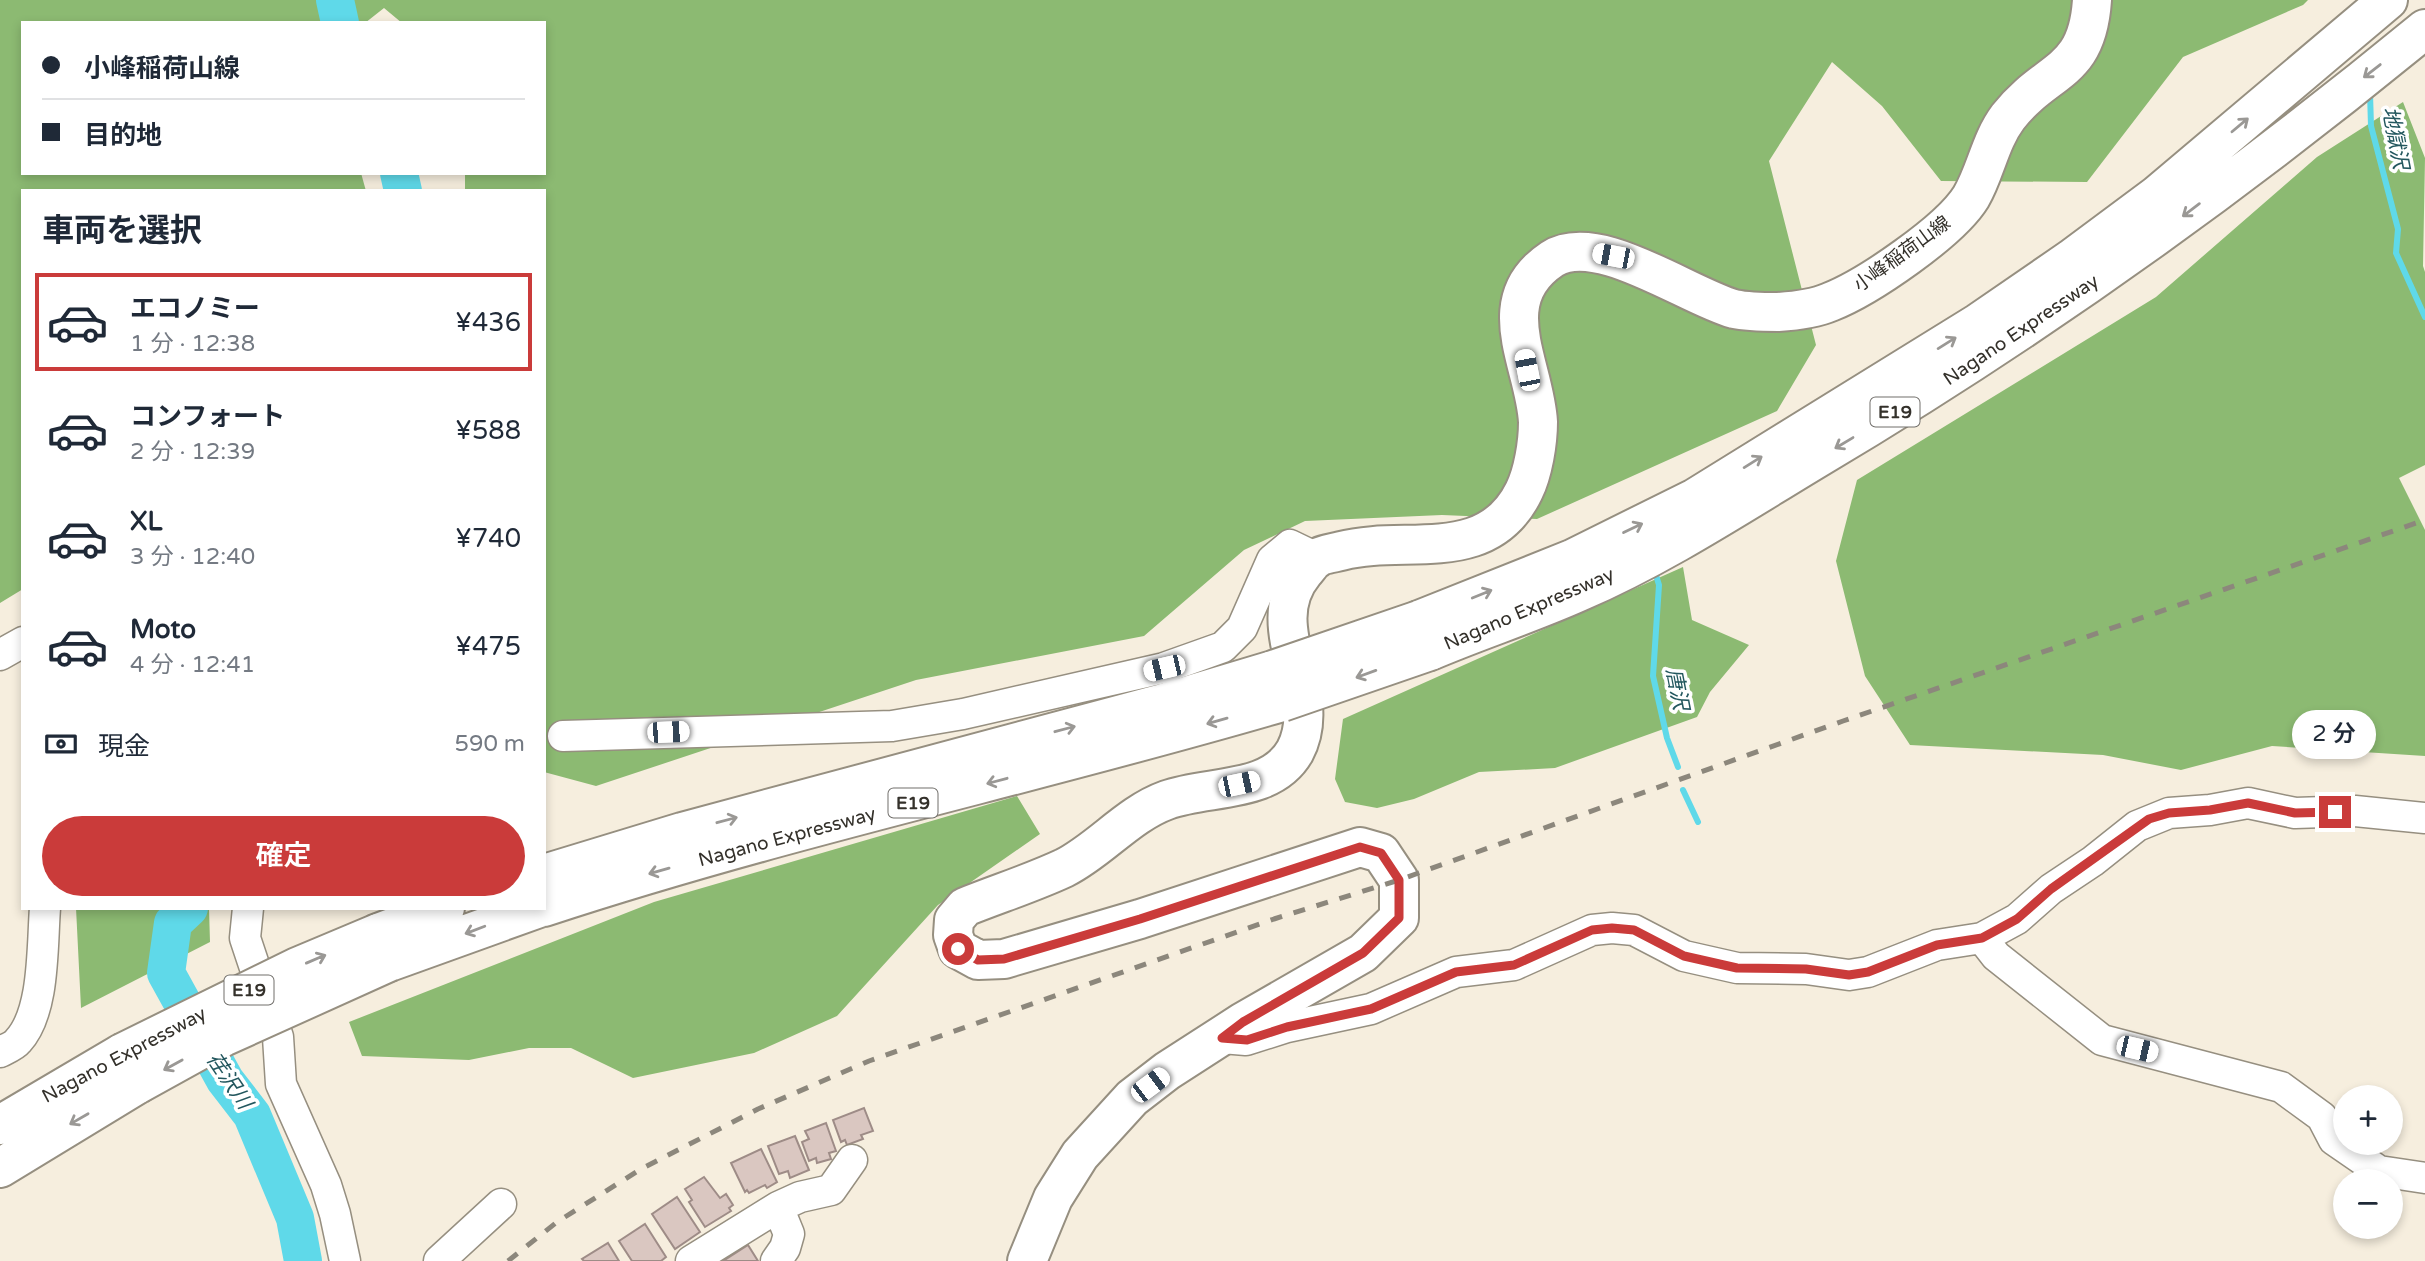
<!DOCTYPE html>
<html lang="ja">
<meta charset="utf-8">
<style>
:root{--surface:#fff;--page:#f2f2f3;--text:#1f2937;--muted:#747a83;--line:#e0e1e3;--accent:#ca3b3a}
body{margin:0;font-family:"Varela Round","Noto Sans JP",sans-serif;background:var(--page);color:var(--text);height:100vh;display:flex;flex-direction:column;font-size:26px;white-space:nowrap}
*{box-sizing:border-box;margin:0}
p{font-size:23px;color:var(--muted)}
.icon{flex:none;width:38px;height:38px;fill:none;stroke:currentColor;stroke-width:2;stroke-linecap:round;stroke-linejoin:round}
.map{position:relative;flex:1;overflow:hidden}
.sheet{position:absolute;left:21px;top:189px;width:525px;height:721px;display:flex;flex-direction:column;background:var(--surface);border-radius:0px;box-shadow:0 4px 10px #0003}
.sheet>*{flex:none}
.hud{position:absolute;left:21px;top:21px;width:525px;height:154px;border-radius:0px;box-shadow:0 4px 10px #0003;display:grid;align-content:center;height:154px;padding:0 21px;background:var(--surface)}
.controls{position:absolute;left:2333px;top:1085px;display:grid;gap:14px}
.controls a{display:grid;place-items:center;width:70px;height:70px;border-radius:50%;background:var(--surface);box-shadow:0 4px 10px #0003;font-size:35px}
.end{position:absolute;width:32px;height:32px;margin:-16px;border:9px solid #ca3b3a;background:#fff;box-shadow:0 0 0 4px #fff}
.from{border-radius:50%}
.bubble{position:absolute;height:49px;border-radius:24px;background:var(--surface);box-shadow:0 4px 10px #0003;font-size:23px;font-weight:600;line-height:49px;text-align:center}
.car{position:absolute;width:21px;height:42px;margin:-21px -10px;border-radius:9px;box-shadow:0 0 5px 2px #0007;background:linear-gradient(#fff 24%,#345 0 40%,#fff 0 76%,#345 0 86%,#fff 0)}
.hud b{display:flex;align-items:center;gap:24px;height:66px;font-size:26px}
.hud b+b{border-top:2px solid var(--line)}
.hud i{width:18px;height:18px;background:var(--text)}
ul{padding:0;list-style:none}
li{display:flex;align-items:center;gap:21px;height:98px;margin:0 14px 10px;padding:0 7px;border:4px solid transparent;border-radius:0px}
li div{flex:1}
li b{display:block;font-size:26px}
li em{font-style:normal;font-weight:600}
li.current{border-color:var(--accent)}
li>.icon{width:63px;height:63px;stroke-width:1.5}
h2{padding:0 21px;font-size:32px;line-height:84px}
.pay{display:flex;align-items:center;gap:18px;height:77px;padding:0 21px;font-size:26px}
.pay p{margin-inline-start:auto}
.button{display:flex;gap:14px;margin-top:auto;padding:14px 21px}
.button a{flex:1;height:80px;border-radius:42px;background:var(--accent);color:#fff;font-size:28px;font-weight:600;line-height:80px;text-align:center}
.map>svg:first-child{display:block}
</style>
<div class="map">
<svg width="2425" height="1261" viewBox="0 0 2425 1261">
<rect width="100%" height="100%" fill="#f6eede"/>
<!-- forest -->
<path fill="#8cba72" d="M0,0H2308L2303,5L2183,57L2087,182L1941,181L1882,106L1832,62L1769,161L1816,345L1777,411L1537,519L1442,515L1305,521L1244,550L1144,636L916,680L596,786L544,772V191H465V173H544V23H402L384,8L365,23H23V173H361L366,191H23V589L0,603Z
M2403,102L2425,158L2423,266L2425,272V465L2399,478L2425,530V756L2272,746L2181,770L2103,755L1910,745L1865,676L1836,561L1857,480L2156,297L2317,157Z
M1683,567L1692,620L1749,645L1710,692L1697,717L1555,768L1479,772L1414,799L1377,808L1345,802L1335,779L1343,719Z
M1017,796L1040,834L938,905L837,1016L754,1053L633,1078L571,1048H529L469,1060L362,1056L349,1022L654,902Z
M76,908H209L210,942L81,1008Z"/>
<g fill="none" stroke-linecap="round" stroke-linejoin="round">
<!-- stream -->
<path stroke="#5fd9e9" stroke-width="6" d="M2370,93L2371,126L2398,229L2396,253L2425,317
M1656,575L1659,585L1653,676L1667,738L1678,767
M1683,790L1698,822"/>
<!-- river -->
<path stroke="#5fd9e9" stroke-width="38" d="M335,0L340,23
M399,173L403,191
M189,908L173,923L166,973L225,1080L252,1115L295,1218L303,1261"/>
</g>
<!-- building -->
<path fill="#dac7c1" stroke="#9e8c87" stroke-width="2" d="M864,1108L873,1131L861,1135L863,1139L847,1145L845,1140L841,1142L833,1120Z
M826,1123L836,1151L829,1153L831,1159L817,1163L816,1158L809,1161L802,1142L809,1139L805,1131Z
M795,1136L809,1170L790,1178L788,1171L779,1174L768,1146Z
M761,1149L777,1182L767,1188L765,1185L749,1193L747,1190L745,1192L731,1163Z
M704,1177L720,1198L726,1194L733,1205L729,1208L731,1211L705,1227L689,1202L692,1200L685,1189Z
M677,1197L700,1232L675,1249L652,1214Z
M645,1224L666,1257L661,1261H632L619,1241Z
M608,1243L619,1261H584L582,1259Z
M748,1245L758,1261H723Z"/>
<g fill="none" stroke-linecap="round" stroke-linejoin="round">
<!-- minor casing -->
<g stroke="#968f80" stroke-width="33">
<path id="minor" d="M0,655L23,642
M563,736L892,726L963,714L1164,668L1223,647L1242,628L1272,560L1290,545L1317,558
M248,908L245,938L278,1037L281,1084L326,1185L335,1214L345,1261
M1982,938L1996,956L2102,1040L2281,1087L2322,1117L2334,1140L2379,1171L2425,1178
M1222,1038L1246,1040L1287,1027L1371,1009L1456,972L1514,965L1592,930L1612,928L1634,930L1684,956L1737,968L1806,969L1849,975L1868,972L1937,945L1982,938L2017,919L2051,889L2093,861L2137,826L2169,813L2210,810L2248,803L2295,813L2355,811L2425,818
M0,1052C6,1049 14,1046 18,1041C45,1012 42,946 45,908
M439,1261L501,1204
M691,1261L778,1207
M776,1261L785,1248L789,1234L778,1207L800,1197L831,1190L852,1160"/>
</g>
<!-- major casing -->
<g stroke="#968f80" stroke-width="42">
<path id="major" d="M1027,1261L1053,1198L1080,1155L1132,1098L1167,1071L1243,1022L1363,953L1399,918V880L1381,853L1360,847L1140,919L1004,959L978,960L958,949L953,935L954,920L965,907C997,894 1032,883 1064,868C1100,850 1128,814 1167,800C1208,785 1271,794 1295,751C1326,693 1258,627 1304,572C1308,568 1311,562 1316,559C1322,554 1334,553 1341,551C1405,534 1487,567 1524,491C1533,473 1538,443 1538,422C1535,365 1489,301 1552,259C1597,230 1687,296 1734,309C1748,312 1764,312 1778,312C1794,311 1816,308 1830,302C1868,287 1950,231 1971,197C1986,171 1990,141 2008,117C2047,67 2087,76 2092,0"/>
</g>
<!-- highway casing -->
<g stroke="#968f80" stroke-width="42">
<path id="highway" d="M1419,620L1572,559L1695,498L1978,323L2071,259L2157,195L2388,0
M1430,651C1479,630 1530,614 1579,592C1662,556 1738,506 1816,459C2030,332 2233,187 2425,29
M544,874L682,832L1163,703L1273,670
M544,907C787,827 1037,774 1282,702
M378,933L445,908
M389,962L539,908
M0,1125L122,1053
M0,1168L138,1084"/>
</g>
<!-- minor -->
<use href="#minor" stroke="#fff" stroke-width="30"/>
<!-- major -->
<use href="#major" stroke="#fff" stroke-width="38"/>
<!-- highway -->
<use href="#highway" stroke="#fff" stroke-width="38"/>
<!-- rail -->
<path stroke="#8c877c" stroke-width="5" stroke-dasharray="12 12" stroke-linecap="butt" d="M508,1261L557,1222L641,1169L758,1109L869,1061L1274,919L1399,880L1843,721L2425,520"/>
<!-- highway-bridge casing -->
<g stroke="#968f80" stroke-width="42" stroke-linecap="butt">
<path id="highway-bridge" d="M1273,670L1419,620
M1282,702L1430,651
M122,1053L297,967L378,933
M138,1084L223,1037L389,962"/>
</g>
<!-- highway-bridge -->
<use href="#highway-bridge" stroke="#fff" stroke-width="38"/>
</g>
<!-- one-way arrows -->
<defs><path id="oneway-shaft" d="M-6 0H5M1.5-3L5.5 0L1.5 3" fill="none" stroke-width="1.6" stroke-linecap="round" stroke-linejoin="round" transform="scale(1.75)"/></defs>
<g stroke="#9a9895">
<use href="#oneway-shaft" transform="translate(2372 71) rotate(142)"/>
<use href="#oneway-shaft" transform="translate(2240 125) rotate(-40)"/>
<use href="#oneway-shaft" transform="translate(2191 210) rotate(143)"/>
<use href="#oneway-shaft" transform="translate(1947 343) rotate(-32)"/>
<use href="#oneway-shaft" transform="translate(1844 443) rotate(149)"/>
<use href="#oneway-shaft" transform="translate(1753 462) rotate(-32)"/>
<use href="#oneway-shaft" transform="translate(1633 528) rotate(-26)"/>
<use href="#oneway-shaft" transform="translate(1482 594) rotate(-22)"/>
<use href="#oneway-shaft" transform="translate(1366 674) rotate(160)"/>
<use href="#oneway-shaft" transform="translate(1217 721) rotate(164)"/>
<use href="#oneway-shaft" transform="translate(1065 729) rotate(-15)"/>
<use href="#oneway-shaft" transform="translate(997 781) rotate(165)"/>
<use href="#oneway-shaft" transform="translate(727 820) rotate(-15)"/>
<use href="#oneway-shaft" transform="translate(659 871) rotate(164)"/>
<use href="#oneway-shaft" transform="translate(475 930) rotate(159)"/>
<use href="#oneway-shaft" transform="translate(316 959) rotate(-23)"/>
<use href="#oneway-shaft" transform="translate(173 1065) rotate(151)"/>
<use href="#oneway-shaft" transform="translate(79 1119) rotate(150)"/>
</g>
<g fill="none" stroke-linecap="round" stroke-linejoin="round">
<!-- route -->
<path stroke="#ca3b3a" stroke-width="9" d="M958,949L978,960L1004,959L1140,919L1360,847L1381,853L1399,880V918L1363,953L1243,1022L1222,1038L1247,1040L1287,1027L1371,1009L1456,972L1514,965L1592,930L1612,928L1634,930L1684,956L1737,968L1806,969L1849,975L1868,972L1937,945L1982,938L2017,919L2051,889L2149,819L2169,813L2210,810L2248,803L2295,813L2335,812"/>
</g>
<g text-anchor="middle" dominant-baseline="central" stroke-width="7" stroke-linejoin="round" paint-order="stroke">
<!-- shield labels -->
<g fill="#fff" stroke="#716f6b" stroke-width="2">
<rect x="1870.5" y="397.5" width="49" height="29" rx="5"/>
<rect x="888.5" y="788.5" width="49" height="29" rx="5"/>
<rect x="224.5" y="975.5" width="49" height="29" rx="5"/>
</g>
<g font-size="18" font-weight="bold" fill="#34312b">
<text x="1895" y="412">E19</text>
<text x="913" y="803">E19</text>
<text x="249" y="990">E19</text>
</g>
<!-- street labels -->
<g font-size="19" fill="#34312b" stroke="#fff">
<text transform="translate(1902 254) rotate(-36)">小峰稲荷山線</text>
<text transform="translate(2021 330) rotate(-34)">Nagano Expressway</text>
<text transform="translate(1529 609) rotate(-23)">Nagano Expressway</text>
<text transform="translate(787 837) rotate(-15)">Nagano Expressway</text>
<text transform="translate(124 1055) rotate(-28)">Nagano Expressway</text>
</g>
<!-- water labels -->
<g font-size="21" font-style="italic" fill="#23575e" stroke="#fff">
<text transform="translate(2395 138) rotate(79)">地獄沢</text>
<text transform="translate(1677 689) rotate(79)">唐沢</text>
<text transform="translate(229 1081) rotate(56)">荏沢川</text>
</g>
</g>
</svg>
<div class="controls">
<a>+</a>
<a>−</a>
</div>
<i class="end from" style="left:958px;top:949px"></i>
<i class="end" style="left:2335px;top:812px"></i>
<div class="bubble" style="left:2292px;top:710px;width:84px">2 分</div>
<i class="car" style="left:1613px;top:256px;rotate:281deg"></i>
<i class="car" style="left:1527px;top:370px;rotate:349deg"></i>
<i class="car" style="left:1164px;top:668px;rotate:257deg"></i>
<i class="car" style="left:668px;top:732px;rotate:88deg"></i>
<i class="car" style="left:1239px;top:784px;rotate:78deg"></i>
<i class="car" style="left:2137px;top:1049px;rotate:103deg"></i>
<i class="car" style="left:1150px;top:1085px;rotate:53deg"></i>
<div class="hud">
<b><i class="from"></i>小峰稲荷山線</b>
<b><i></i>目的地</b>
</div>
<section class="sheet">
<h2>車両を選択</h2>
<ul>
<li class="current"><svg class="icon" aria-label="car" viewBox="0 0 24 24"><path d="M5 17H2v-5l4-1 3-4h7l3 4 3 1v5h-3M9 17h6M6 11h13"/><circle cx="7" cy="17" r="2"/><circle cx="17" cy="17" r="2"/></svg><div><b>エコノミー</b><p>1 分 · 12:38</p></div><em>¥436</em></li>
<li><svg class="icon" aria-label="car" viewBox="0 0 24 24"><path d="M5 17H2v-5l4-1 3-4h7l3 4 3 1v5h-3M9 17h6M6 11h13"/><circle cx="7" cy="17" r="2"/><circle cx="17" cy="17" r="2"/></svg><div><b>コンフォート</b><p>2 分 · 12:39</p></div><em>¥588</em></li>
<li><svg class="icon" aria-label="car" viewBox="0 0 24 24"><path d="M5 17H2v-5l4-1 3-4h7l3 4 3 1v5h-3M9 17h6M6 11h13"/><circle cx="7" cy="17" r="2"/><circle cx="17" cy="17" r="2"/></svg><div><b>XL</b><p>3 分 · 12:40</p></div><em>¥740</em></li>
<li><svg class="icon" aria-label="car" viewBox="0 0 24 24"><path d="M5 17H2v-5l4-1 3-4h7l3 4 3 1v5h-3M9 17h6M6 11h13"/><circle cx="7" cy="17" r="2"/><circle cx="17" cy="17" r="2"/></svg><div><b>Moto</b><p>4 分 · 12:41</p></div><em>¥475</em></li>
</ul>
<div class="pay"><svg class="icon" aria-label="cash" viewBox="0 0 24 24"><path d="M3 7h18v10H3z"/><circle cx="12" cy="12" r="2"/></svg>現金<p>590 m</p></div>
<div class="button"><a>確定</a></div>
</section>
</div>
